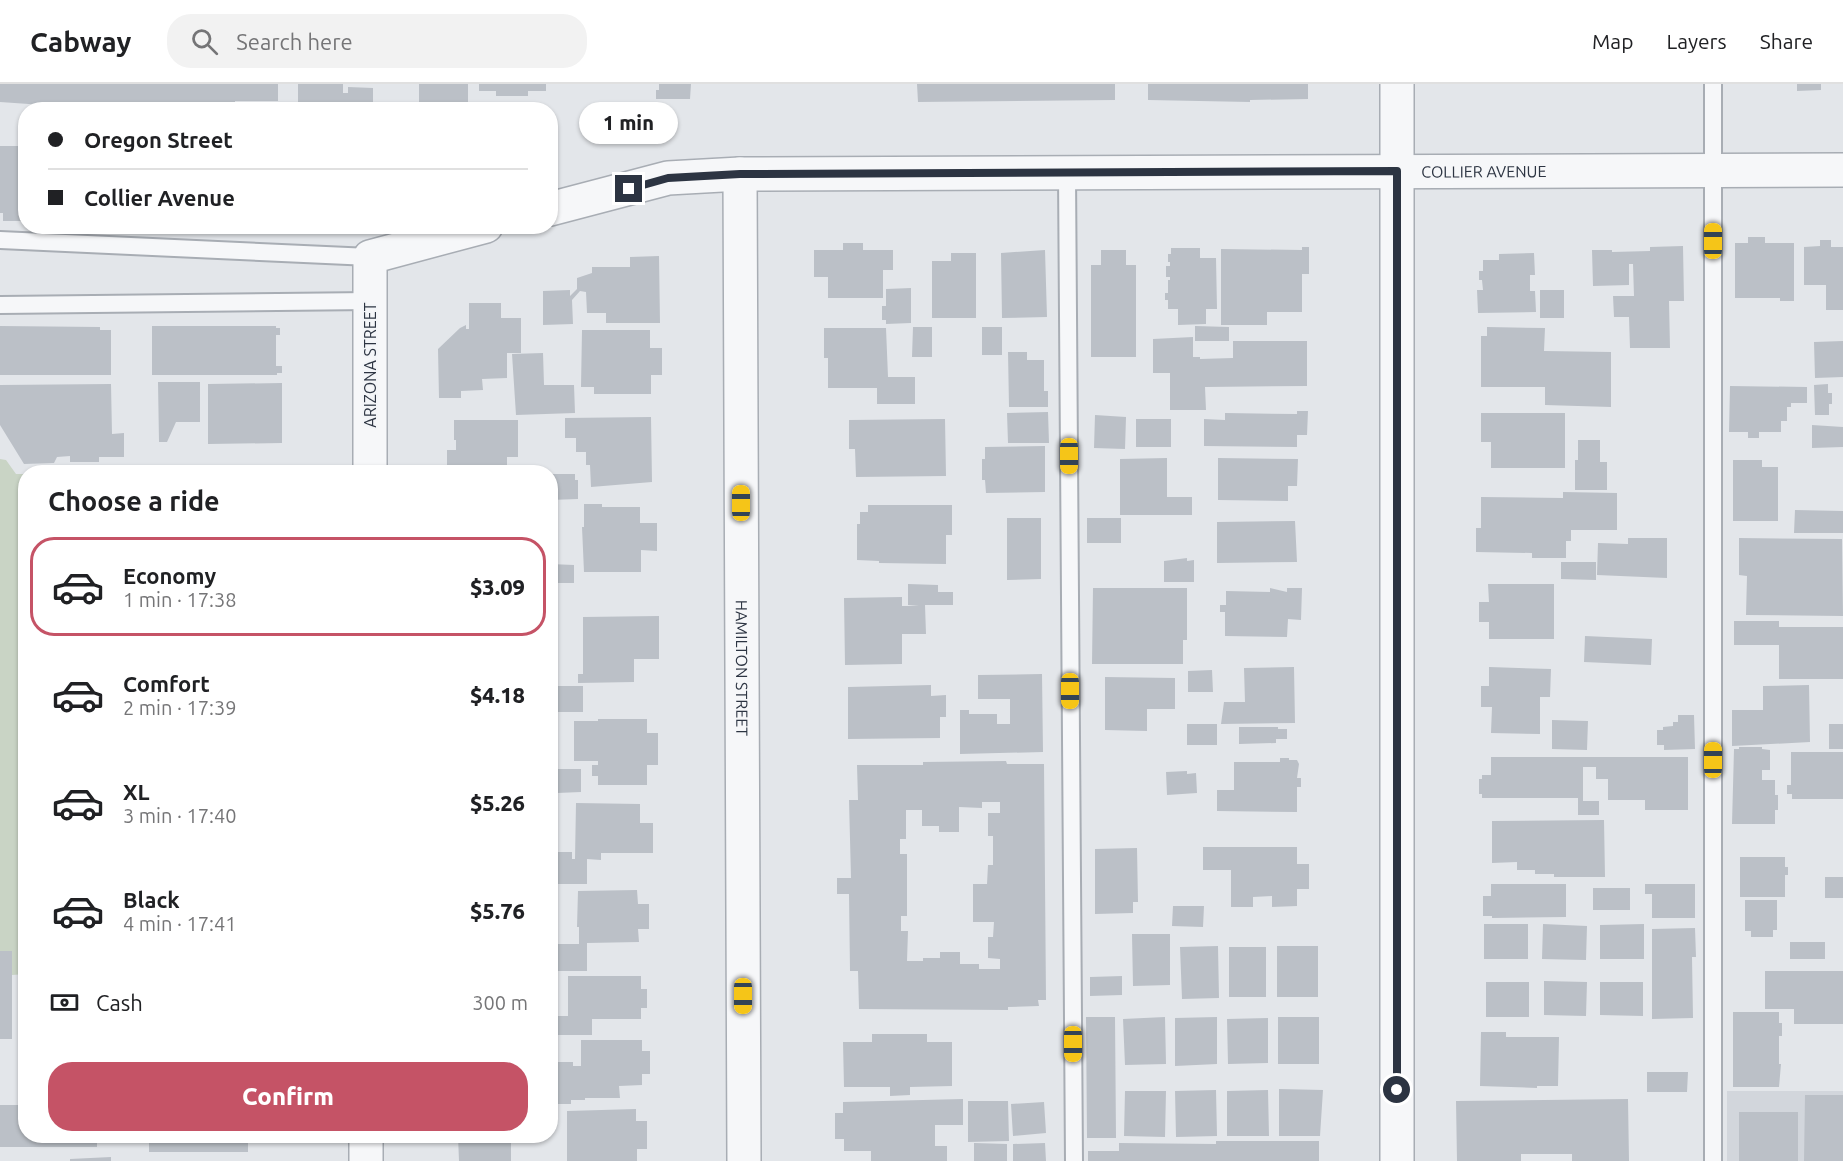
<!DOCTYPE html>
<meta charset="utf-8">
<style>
:root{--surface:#fff;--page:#f2f2f2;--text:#202124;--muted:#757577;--line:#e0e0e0;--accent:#c55366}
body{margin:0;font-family:Ubuntu,sans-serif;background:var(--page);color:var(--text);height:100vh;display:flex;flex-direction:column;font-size:22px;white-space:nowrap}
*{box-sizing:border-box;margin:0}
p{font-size:20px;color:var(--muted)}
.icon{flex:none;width:33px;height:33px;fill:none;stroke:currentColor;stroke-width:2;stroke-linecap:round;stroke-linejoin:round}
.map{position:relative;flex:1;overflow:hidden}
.panel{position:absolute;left:18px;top:381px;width:540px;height:678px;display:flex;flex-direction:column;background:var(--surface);border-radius:24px;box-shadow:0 2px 4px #0004}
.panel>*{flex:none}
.hud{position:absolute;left:18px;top:18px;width:540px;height:132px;border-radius:24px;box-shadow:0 2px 4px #0004;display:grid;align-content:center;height:132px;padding:0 30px;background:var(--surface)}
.end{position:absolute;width:27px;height:27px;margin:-14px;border:8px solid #2c3442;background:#fff;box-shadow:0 0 0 3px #fff}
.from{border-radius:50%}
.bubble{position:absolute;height:42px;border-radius:21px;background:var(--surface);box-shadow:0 2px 4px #0004;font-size:20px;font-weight:800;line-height:42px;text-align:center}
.car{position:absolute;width:18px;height:36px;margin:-18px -9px;border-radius:8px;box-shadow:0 0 4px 2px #0007;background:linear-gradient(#f5c518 24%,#345 0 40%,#f5c518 0 76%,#345 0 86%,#f5c518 0)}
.hud b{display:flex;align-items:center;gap:21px;height:57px;font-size:22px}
.hud b+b{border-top:2px solid var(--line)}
.hud i{width:15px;height:15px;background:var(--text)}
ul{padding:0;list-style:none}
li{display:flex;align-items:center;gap:18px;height:99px;margin:0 12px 9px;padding:0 18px;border:3px solid transparent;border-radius:24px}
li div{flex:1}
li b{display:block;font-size:22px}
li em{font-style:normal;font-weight:800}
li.on{border-color:var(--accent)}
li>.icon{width:54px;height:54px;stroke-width:1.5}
h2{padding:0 30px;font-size:27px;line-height:72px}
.pay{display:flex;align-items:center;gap:15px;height:66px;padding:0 30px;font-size:22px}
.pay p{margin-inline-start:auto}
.action{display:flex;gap:12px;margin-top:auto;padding:12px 30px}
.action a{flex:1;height:69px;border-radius:24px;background:var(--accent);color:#fff;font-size:24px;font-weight:800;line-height:69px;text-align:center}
header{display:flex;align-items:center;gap:36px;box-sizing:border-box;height:84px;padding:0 30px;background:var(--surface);border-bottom:2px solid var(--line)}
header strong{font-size:28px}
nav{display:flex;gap:33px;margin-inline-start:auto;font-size:21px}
.search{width:420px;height:54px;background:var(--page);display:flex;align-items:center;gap:15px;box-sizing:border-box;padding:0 21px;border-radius:24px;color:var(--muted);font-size:22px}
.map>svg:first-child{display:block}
</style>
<header>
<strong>Cabway</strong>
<div class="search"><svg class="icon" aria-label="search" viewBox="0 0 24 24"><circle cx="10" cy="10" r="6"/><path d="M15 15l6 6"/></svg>Search here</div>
<nav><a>Map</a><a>Layers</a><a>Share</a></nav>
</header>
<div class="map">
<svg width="1843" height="1077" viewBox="0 0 1843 1077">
<rect width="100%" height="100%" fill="#e3e6ea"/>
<!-- built -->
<path fill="#d2d6dc" d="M1727,1007H1843V1077H1727Z"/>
<!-- green -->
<path fill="#c9d4c5" d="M0,375L6,376L16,390H26V890L12,891V867H0Z"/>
<!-- building -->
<path fill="#bbc0c7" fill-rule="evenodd" d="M0,0H278V17H235V26H189V18H147V24H110V18H71V26L43,25V21L0,18Z
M298,0H343V9H348V3L373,4V26H298Z
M419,0H468V25L419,26Z
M479,0H546V7H528V12H496V7H479Z
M659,0H691L690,15H656V6H659Z
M917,0H1115V16L918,18Z
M1148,0H1308V15L1250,16V18L1148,16Z
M1797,0H1821V6L1797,7Z
M0,62H26V137H3V129H0Z
M74,142H131V145H74Z
M1748,153H1765V159H1794V217H1780V214H1735V159H1748Z
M1820,156H1831V163H1843V226H1826V201H1804V163L1820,162Z
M843,159H863V166H893V186H883V214H828V193H814V166H843Z
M1683,162L1684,217H1669L1670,264H1630L1629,233H1614L1613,212H1634L1633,180H1629V201L1593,202L1592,166H1612V168L1650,167V163Z
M1302,163H1309V190H1302V228H1267V241H1221V165L1302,166Z
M1171,164H1200V174H1216L1217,225H1206V240L1178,241V225H1168V216H1165V209H1168V196H1170V193H1166V182H1170V178H1168V170H1171Z
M1045,166L1047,233L1002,234L1001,169Z
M1101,166H1126V181H1136V273H1091V181H1101Z
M951,169H976V234H932V177H951Z
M1534,169L1535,191H1530V207H1535L1536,228L1478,229L1477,206H1483L1482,196H1479V187H1483V176H1499V170Z
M659,172L660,239H606V229H587L586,208L580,207L572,216L573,240L543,241V207L570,206V212L577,205V194L592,189V183H630V173Z
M911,204V239L886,240V236H882V222H886V205Z
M1540,206H1564V234H1540Z
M469,219H501V234H521V269H507V294L482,295L483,306L461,307V314H439L438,265L460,244L466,241V245H469Z
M0,242L100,243V246H111V291H0Z
M152,242H276V244H280V251H276V282H282V289H277V291H152Z
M1195,242L1229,243V257H1195Z
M913,243H932V273H912Z
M982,243H1002V271H982Z
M1487,243L1545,244L1544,267L1611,268V323L1545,321V303H1481V252H1487Z
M824,244H886L888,293H915V320H877V304H828V274H824Z
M582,246H650V264H662V291H651V310H594V303H581Z
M1193,253V273H1200V275L1233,274V257H1307V302L1205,303L1206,326H1170V289H1153V255Z
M1843,257V293L1815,294L1814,258Z
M1008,268H1027V276H1044V307H1048V323H1009Z
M543,269L544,301H574L575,329L516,331L512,270Z
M158,298H200V338H176L167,358H159Z
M282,299V359L208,360V300Z
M111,300L112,350L124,349V373H99V378H70V372L57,373L54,379L24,380L0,341V301Z
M1828,300V309H1832V320H1829V331H1815L1814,301Z
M1730,302L1807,303V319H1791V323H1787V337H1781V348H1759V354H1748V348H1729Z
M1297,327H1308L1307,351H1297V363L1204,362V335L1225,336V329L1297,330Z
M1048,328L1049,359H1008L1007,329Z
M1481,329H1565V384H1491V358H1481Z
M1095,331L1126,333L1125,365L1094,364Z
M651,333L652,398L591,403L590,381H586V368H576V354H565V334Z
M945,335L946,392L856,393L855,365H849V336Z
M1136,335H1171V363H1136Z
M454,336H518V373H507V388H447V366H456V356H454Z
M1812,341L1843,343V363L1812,364Z
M1578,356H1600V378H1607V406H1575V376H1578Z
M1045,362V408L986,409L985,396H982V375H985V363Z
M1167,374V413H1192V431H1120V375Z
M1218,374L1298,375L1297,402H1288V417L1218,416Z
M1733,376H1762V383H1778V437H1733Z
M251,384V388H172V385Z
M165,385L166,388H109V386Z
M550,390H575V396H578V415L550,416Z
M1563,408L1617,409V446H1571V457H1566V474H1532V469L1476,468V444H1481V413L1563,414Z
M584,420H602V423H640V439H657V467L641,466V488H584L582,443H584Z
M868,421H952V451H946V480L879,479V477L857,476V440H860V428H868Z
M1795,426L1843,427V449H1794Z
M1007,434H1041V495L1007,496Z
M1087,434H1121V459H1087Z
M1295,437L1297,478L1217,479V438Z
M1628,454H1667V494L1597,491L1598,459L1628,460Z
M1739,454L1842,455L1843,532L1746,531L1747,492L1739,491Z
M1187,474V477L1194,476V498H1164V477Z
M1561,478H1596V496L1561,495Z
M550,480L574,481V499H550Z
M908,500L938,501V508H953V521H925L926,550H902V580L845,581L844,514L902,513V522H919L908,521Z
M1488,500H1554V555H1489V538H1479V518H1489Z
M1093,504H1187V556H1183V580H1092Z
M1270,504L1287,508V504H1302L1301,536L1288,535L1287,553L1225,552V528H1220V521H1226V507L1270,508Z
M659,532V575H634V598L578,599V590H583V533Z
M1734,537H1779V543H1843V595H1779V561H1734Z
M1585,552L1652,555L1651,581L1584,578Z
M1294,583L1295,639L1221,640L1224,618H1245L1244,584Z
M1489,583L1551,585L1550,613H1540V650L1491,649L1492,623H1481V602H1489Z
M1212,586L1213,608H1188V587Z
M1042,590L1043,668L960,670V626H969V630H997V640H1010V615H978V591Z
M1105,593L1175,594V625H1147V647L1105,646Z
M931,601V612L946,611V633H940V654L848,655V603Z
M1809,601L1810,658L1732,662V626H1763V602Z
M553,602H583V628H555V645H550V605H553Z
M1678,631H1694L1695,665L1664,666V661H1657V646H1663V643L1673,642V638H1678Z
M598,635H647V649H658V681H647V701H598V692H592V681H598V677H574V637H598Z
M1552,636L1588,637L1587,666L1552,665Z
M1187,640H1217V661H1187Z
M1829,640H1843V665H1829Z
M1239,643H1278V645H1287V655H1276V659L1239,660Z
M1739,663H1762V665L1770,666V686H1762V696H1775V711H1778V726H1775V740H1732L1734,665H1739Z
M1791,668H1843V715H1792V710H1787V701H1791Z
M1491,673H1688V726H1645V716H1608V695H1596V683H1583V717H1599V731H1578V714H1482V710H1479V695H1482V691H1491Z
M1280,674H1289V676H1297L1299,680L1297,694H1301V703H1297V728L1217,727V706H1234V678H1280Z
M1006,677L1007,680H1044L1046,916H1038L1039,922L1008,923V926L859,925L858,887H850L849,810H837V794H851L849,716H858L857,681H923V678ZM982,718H1000V729H988V752H993V781H988L987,800H973V838H994L993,853H988V874L1000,875V885H979V880H960V868H940V874H923V877H907L908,847H901V832H907V770H900V755H906V726H922V742H939V748H959V723L982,724Z
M557,685H581V708L557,709Z
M1187,687V690L1196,689L1197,709L1167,711L1166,688Z
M576,719L640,720V739H653V769H601V776L587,775V800H553V768H572V775H575Z
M1604,736L1605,793H1554V790H1535V786H1517V778L1492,779V737Z
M1203,763H1297V780H1309V805H1297V822L1272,823V812L1253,813V823H1231V786H1203Z
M1137,764L1138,818H1133V829L1095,830V765Z
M1740,773H1785V783H1788V791H1785V813H1740Z
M1825,793H1843V814H1825Z
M1491,800H1566V833L1492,834V832H1483V812H1491Z
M1645,800H1695V834H1652V810H1645Z
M1593,804H1630V826H1593Z
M637,806L638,820H649V845H638L639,858L587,859V887H554V860H579V843H577L578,807Z
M1745,816H1777V846H1773V853H1751V847H1745Z
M1173,822H1204L1203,843L1172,842Z
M1484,840H1528V875H1484Z
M1543,840L1587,842L1586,876L1542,875Z
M1644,840V875H1600V841Z
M1695,844L1696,873H1692L1693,934L1652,935V845Z
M1132,850H1170V901L1133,902Z
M1790,858H1825V875H1790Z
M1218,862L1219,914L1182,915L1180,863Z
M1277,862H1318V913H1277Z
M1229,863H1266V913H1229Z
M0,867H12V955H0Z
M1765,887H1843V940H1794V925H1765Z
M568,892H641V905H647V924H641V935H592V951H553V932H568Z
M1122,892V911L1090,912V893Z
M1544,897L1587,898L1586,932L1544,931Z
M1486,898H1529V933H1486Z
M1600,898H1643V932L1600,931Z
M1733,928H1779V939H1782V952H1779V980H1781L1779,1003H1733Z
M1086,933H1115L1116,1054H1087Z
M1165,933L1166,980L1125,981L1123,935Z
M1217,933V980L1175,982V934Z
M1278,933H1319V980H1278Z
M1268,934V979L1228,980L1227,935Z
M1481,948H1506V953H1559L1558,1002H1537V1004L1480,1002Z
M872,950H927V958H952V1002L910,1003V1011L890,1012V1003H844L843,958H872Z
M581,956H642V967H650V990H642V1001L619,1002L620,1014H585V1016H571V1020H554V978H573V982H581Z
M1647,988H1688L1687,1008H1647Z
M1279,1005L1323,1006L1320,1052H1279Z
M1216,1006L1217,1052L1176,1053L1175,1007Z
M1268,1006L1269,1052H1227V1007Z
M1125,1007H1166L1165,1053L1124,1052Z
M1805,1011H1843V1077H1804Z
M963,1015V1041H935V1062H947V1077H871V1067H844V1055H835V1029H843V1018Z
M1628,1015L1629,1077H1572V1070H1521V1077H1457L1456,1017Z
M968,1017H1008L1009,1057L968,1058Z
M1044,1018L1046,1049L1013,1052L1011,1020Z
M0,1021H26V1052H97V1063H0Z
M636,1025V1037H647V1065H637V1077H567V1027Z
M1739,1028H1798V1077H1739Z
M149,1052H269V1054H248V1068H149Z
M458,1052H511V1077H459Z
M1216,1057H1319V1077H1088V1067H1119V1059L1216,1060Z
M974,1059L1007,1060V1077H974Z
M1045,1059L1046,1077H1013V1060Z
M111,1073V1077H70V1075Z"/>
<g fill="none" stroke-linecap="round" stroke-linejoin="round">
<!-- service casing -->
<g stroke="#a8adb4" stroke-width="20">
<path id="service" d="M1713,0V1077
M1067,90L1074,1077
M0,156L370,173
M0,221L371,217"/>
</g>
<!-- minor casing -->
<g stroke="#a8adb4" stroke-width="36">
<g id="minor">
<path id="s1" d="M740,90L744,1077"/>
<path id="s2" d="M550,125L668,94L740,90L1843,86"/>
<path d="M370,388V173L486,142"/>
<path d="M366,1077V1052"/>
</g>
</g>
<!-- tertiary casing -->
<g stroke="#a8adb4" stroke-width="36">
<path id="tertiary" d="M1397,0V1077"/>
</g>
<!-- service -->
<use href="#service" stroke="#f6f7f9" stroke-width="16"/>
<!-- minor -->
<use href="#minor" stroke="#f6f7f9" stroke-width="33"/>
<!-- tertiary -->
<use href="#tertiary" stroke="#f6f7f9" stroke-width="33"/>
</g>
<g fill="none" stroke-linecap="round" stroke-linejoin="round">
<!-- route -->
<path stroke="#2c3442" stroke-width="8" d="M629,105L668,94L740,90L1397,87V1006"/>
</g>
<g text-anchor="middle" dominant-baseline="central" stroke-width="4.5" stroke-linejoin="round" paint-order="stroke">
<!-- street labels -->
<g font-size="16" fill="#2c3442" stroke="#f3f5f8">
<text stroke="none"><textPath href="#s2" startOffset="938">COLLIER AVENUE</textPath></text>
<text transform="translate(370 281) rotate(-90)">ARIZONA STREET</text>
<text stroke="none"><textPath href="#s1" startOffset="494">HAMILTON STREET</textPath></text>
</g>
</g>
</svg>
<i class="end from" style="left:1397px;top:1006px"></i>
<i class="end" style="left:629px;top:105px"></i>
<div class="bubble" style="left:579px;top:18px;width:99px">1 min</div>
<i class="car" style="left:1713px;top:157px;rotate:0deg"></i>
<i class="car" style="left:1069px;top:372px;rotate:180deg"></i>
<i class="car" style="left:741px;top:419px;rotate:0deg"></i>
<i class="car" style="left:1070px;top:607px;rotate:180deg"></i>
<i class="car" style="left:1713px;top:676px;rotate:0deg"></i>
<i class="car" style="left:743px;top:912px;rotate:180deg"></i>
<i class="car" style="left:1073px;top:960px;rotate:180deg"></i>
<div class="hud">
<b><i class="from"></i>Oregon Street</b>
<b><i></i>Collier Avenue</b>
</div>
<section class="panel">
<h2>Choose a ride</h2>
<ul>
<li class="on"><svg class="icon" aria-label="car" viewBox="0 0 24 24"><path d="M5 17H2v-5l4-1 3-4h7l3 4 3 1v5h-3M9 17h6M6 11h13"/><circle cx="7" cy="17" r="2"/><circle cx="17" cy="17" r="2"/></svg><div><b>Economy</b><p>1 min · 17:38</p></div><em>$3.09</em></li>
<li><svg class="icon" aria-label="car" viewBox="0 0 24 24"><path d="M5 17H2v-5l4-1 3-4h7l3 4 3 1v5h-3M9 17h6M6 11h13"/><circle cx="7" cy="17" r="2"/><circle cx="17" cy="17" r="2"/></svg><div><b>Comfort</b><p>2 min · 17:39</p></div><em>$4.18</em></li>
<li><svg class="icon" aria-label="car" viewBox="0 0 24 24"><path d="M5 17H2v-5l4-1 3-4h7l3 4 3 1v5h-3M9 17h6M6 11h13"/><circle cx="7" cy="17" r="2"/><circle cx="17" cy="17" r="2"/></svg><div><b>XL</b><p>3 min · 17:40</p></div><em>$5.26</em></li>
<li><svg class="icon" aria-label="car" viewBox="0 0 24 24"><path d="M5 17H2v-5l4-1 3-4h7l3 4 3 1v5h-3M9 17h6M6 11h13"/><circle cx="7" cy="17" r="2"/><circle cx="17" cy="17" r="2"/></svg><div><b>Black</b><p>4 min · 17:41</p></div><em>$5.76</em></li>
</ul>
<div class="pay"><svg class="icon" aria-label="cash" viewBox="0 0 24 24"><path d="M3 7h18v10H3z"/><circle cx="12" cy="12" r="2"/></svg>Cash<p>300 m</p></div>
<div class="action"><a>Confirm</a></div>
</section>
</div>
